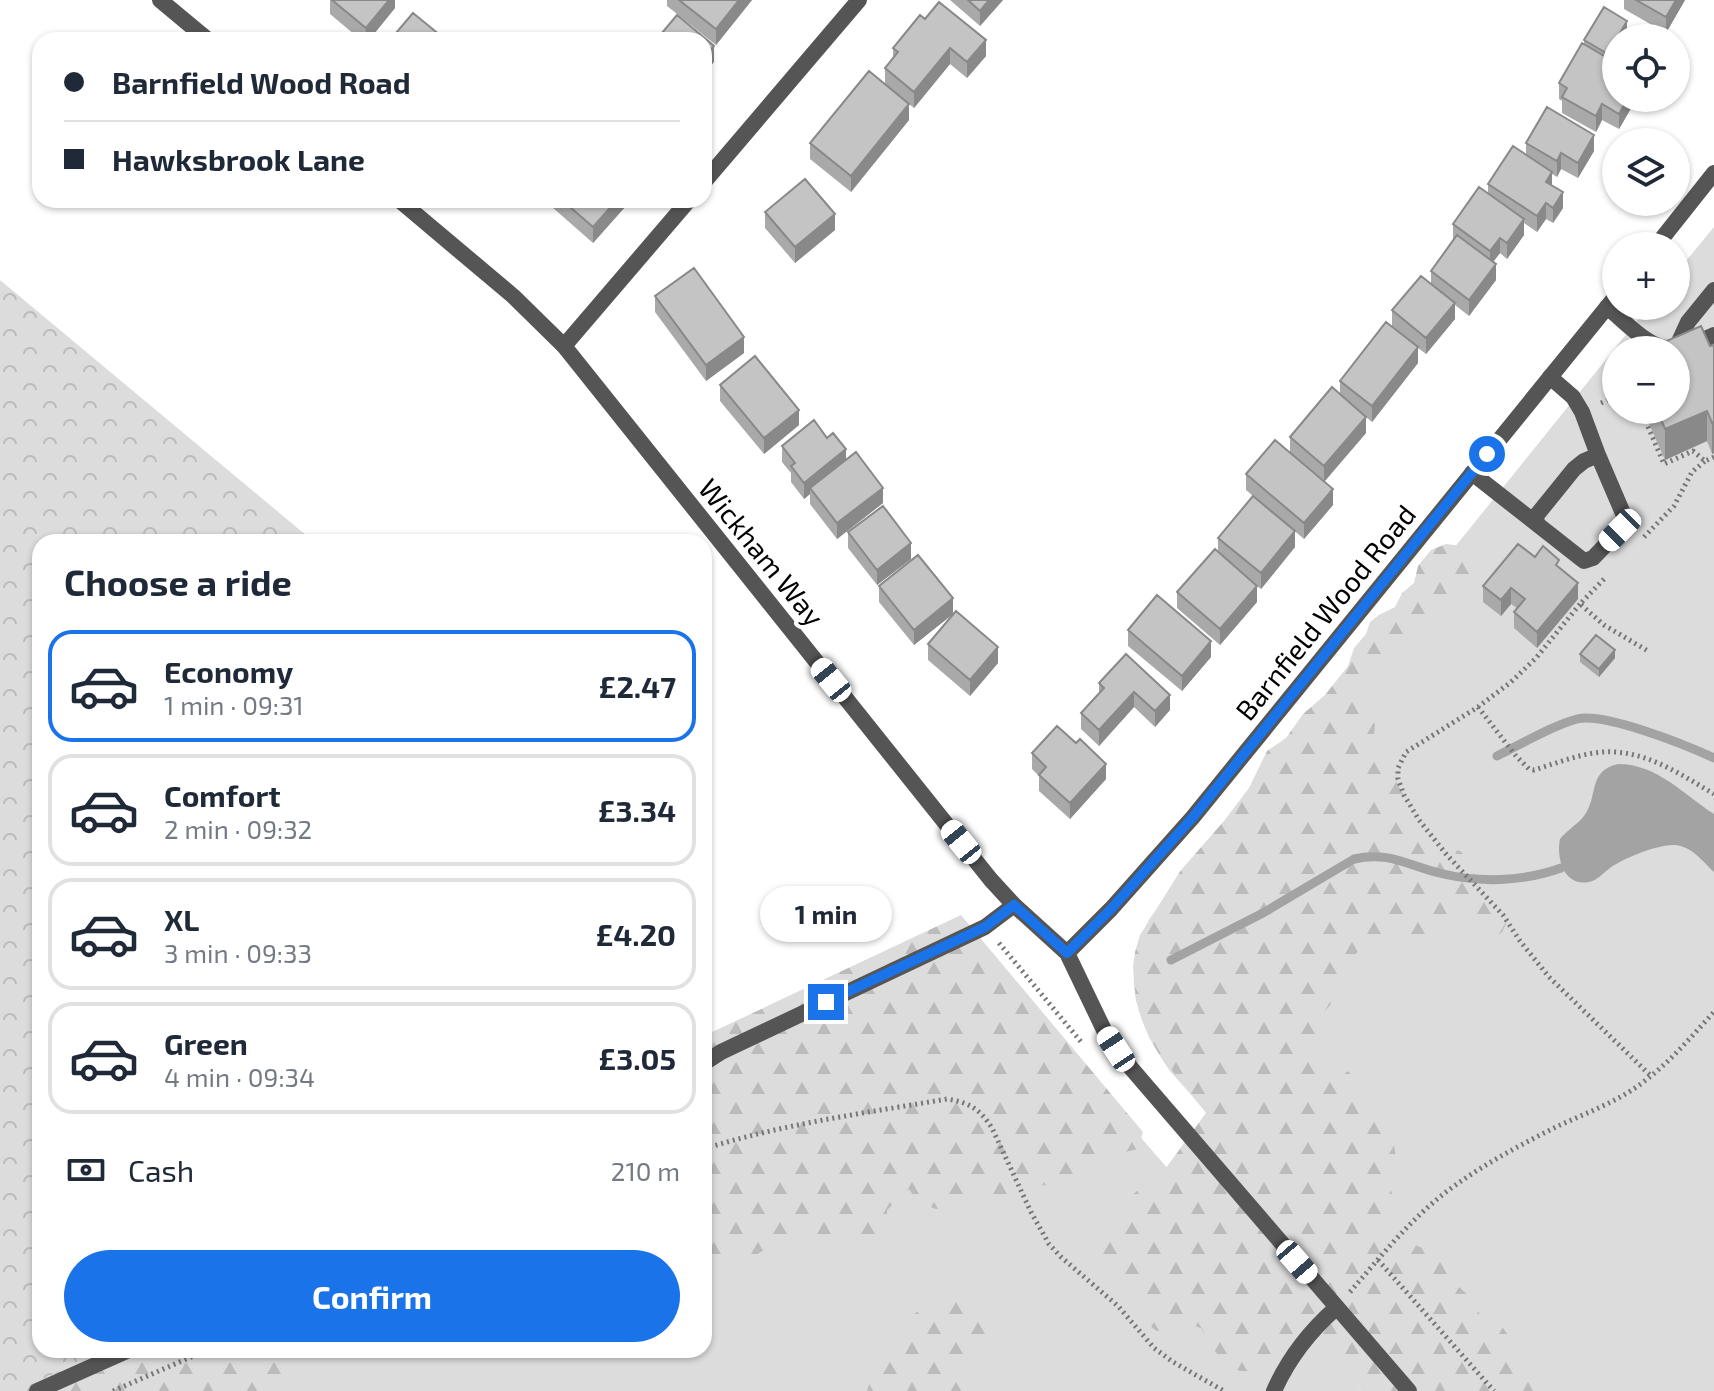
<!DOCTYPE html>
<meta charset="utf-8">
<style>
:root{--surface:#fff;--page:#f2f2f3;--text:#1f2937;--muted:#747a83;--line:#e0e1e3;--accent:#1a73e8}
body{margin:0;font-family:"Exo 2",sans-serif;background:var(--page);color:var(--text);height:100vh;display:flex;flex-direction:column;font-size:30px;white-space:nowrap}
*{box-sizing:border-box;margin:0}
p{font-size:26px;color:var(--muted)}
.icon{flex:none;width:44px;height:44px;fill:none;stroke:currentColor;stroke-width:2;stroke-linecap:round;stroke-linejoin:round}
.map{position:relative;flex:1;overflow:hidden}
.side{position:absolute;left:32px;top:534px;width:680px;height:824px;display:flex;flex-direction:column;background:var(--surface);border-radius:24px;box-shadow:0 2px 6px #0004}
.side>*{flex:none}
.top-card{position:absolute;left:32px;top:32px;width:680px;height:176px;border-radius:24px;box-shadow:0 2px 6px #0004;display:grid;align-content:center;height:176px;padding:0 32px;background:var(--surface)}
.controls{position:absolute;left:1602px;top:24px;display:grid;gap:16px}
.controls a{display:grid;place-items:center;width:88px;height:88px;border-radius:50%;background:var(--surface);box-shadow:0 2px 6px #0004;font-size:40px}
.end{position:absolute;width:36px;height:36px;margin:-18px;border:10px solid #1a73e8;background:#fff;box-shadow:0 0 0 4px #fff}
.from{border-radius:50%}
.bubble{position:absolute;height:56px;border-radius:28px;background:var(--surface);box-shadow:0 2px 6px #0004;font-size:26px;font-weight:700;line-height:56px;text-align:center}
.car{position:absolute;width:24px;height:48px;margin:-24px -12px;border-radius:10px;box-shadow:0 0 6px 2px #0007;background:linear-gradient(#fff 24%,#345 0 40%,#fff 0 76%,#345 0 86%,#fff 0)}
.top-card b{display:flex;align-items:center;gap:28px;height:76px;font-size:30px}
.top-card b+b{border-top:2px solid var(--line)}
.top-card i{width:20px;height:20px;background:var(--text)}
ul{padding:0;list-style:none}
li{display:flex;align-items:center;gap:24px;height:112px;margin:0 16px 12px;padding:0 16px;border:4px solid var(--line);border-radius:24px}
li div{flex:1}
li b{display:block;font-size:30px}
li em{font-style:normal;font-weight:700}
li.current{border-color:var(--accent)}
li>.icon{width:72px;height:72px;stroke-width:1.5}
h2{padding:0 32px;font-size:36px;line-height:96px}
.pay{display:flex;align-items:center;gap:20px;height:88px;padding:0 32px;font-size:30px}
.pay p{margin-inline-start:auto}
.primary-button{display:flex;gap:16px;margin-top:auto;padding:16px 32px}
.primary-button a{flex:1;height:92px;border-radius:48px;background:var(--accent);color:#fff;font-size:32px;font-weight:700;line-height:92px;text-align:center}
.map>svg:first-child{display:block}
</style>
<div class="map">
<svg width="1714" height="1391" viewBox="0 0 1714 1391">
<defs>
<pattern id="forest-firs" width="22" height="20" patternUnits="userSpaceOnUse" patternTransform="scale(2)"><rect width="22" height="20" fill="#dcdcdc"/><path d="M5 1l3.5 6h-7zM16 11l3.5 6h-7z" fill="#bbb"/></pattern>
<pattern id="park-crowns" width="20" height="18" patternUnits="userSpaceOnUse" patternTransform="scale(2)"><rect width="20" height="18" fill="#dcdcdc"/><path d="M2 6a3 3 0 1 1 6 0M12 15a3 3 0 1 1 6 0" fill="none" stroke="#bbb"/></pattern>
</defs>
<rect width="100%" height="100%" fill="#fff"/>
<!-- green -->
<path fill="#dcdcdc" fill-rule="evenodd" d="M1714,227V1391H1453L1170,1071C1136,1022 1119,974 1150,918L1342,687L1649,306H1676V273ZM1616,350H1676V410H1616Z
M704,1074L1116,1109L1361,1391H59L153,1350H704Z"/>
<!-- forest -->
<path fill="url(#forest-firs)" d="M1446,544L1462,546L1478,561L1481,581L1473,597L1454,606L1446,602H1440L1424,630L1409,639L1400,653L1385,658L1361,684L1356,702L1360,714L1375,724L1373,747L1381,761L1403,779L1407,794L1405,818L1410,832L1420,841L1460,851L1470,860L1482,888L1505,907L1508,920L1502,932L1494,939L1480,942L1471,934L1462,913L1449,914L1432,931L1420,937L1400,934L1380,938L1365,945L1349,960L1331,1004L1316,1021L1317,1045L1322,1058L1331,1067L1349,1072L1358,1082L1370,1111L1391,1130L1396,1157C1383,1179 1388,1184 1398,1206L1386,1219V1234L1401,1248L1415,1245L1430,1251L1445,1263L1455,1283L1474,1301L1480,1315L1501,1325L1510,1338L1516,1364L1528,1375L1547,1383L1557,1391H1361L1302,1325C1286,1343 1260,1383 1232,1368C1218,1360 1209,1341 1201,1328L1185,1323L1157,1331C1138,1318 1135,1311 1134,1288C1112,1270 1094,1260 1104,1228L1121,1219L1122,1204L1138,1190L1155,1183L1206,1113L1159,1054L1149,1037L1142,1020L1136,1000L1133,967L1135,952L1140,935L1181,870L1224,821L1249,788L1267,751L1286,738L1303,714L1325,695L1348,666L1354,648L1366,634L1370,622L1379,615L1395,607L1402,593L1414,583L1418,566L1431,550Z
M961,915L1143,1132L1138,1149L1117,1154L1099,1169L1088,1182L1072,1189L1042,1185L1023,1193L985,1197L968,1206L936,1209L918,1202L909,1189L887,1210L888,1228L870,1240L851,1242L831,1234L810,1239H781L756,1255L734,1250L721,1263L704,1266V1029L708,1034Z
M960,1291L986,1301C996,1332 986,1339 969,1363L972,1379L983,1391H867L876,1362L913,1315L935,1298Z
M0,1331L40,1350H341L322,1359L293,1361L282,1386L276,1391H0Z"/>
<!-- park -->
<path fill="url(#park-crowns)" d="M0,280L307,536L311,542H40V1350H107L16,1391H0Z"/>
<!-- water -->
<path fill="#a3a3a3" d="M1618,764C1657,764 1683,794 1714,814V872C1702,861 1692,846 1674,845C1658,844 1622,859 1610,868C1603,873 1598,880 1589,882C1564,887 1556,858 1560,839C1567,830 1577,825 1584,816C1599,796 1587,771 1618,764Z"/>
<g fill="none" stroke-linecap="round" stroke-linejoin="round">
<!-- stream -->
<path stroke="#a3a3a3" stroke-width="9" d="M1497,756C1522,744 1551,726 1577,719C1604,712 1686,745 1714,758
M1171,960L1263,913L1354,859C1388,851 1407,865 1439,873C1479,883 1522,882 1561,868"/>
<!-- path -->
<path stroke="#777" stroke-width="5" stroke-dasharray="2 4" stroke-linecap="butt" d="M1601,403L1616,396
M1641,410L1664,464L1693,451L1705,461L1714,457
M1644,537L1674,506L1692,472L1705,461
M1604,579L1580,604L1604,625L1648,651
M1580,604L1536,658L1511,682L1478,707L1406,752L1398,768V779L1404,795L1419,820L1446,854L1503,915L1520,941L1549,977L1651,1076
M1478,707L1516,756L1529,769L1534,770C1554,764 1574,756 1594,753C1639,746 1677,772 1714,794
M999,943L1082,1043
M704,1149C782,1124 865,1113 947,1099C968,1102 980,1109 992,1128L1031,1212L1049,1244L1061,1257L1118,1306L1154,1348L1173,1362L1224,1391
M1378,1260L1494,1391
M1350,1292C1383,1254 1415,1213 1457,1184C1488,1162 1524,1143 1558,1126C1584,1114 1611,1104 1635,1088C1666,1067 1689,1039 1714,1012
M113,1391L207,1350"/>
<!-- service -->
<path stroke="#555" stroke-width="16" d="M1607,307C1622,319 1646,345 1665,348C1681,352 1699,342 1714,335
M1676,348L1688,322L1714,290
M1472,473L1584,561L1593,558L1620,530L1624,526L1625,518L1598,455L1582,412L1573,397L1550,377
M1537,523L1536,516L1574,469L1584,461L1598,455
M704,1063L721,1052L985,927L1014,905
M37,1391L129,1350
M1274,1391C1288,1359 1310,1331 1336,1308"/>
<!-- minor -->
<path stroke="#555" stroke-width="16" d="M704,182L859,0
M564,346L689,200"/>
<!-- tertiary -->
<path stroke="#555" stroke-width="16" d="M160,0L208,40
M399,200L513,296L564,346L991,880L1014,905L1067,953L1104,1030L1131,1068L1409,1391
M1656,246L1714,173
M1067,953L1111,909L1193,817L1616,296"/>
</g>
<!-- wall -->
<path fill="#a9a9a9" d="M330,0H395V8L369,40H361L330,14Z
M667,0H752L716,45L667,6Z
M950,0H1003L980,26Z
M1624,0H1685L1666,33L1624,9Z
M925,19L986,56L967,78L950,64L914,108L909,104V120L851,192L810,159V143L885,84V68L893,59V48Z
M1627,29L1622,38H1616V48L1609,59L1637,98L1619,129L1602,120L1596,132L1562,113V101L1559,99V83L1584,44V40Z
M1526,143L1594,151L1578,178L1561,169L1557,177L1552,174V185L1563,208L1553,223L1546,219L1537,232L1524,223V235L1507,259L1500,253L1493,262L1496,280L1469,316L1455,305V319L1426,354L1418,348V363L1372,422L1366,417V433L1324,482L1333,505L1304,539L1246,490V474L1290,453V437L1340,394V381L1392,326V310L1431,284V271L1453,240V224L1488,193V184L1526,155Z
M544,200H625V207L593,243Z
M765,212L835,230L795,263L765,228Z
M655,296L744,353L706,381L655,312Z
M1714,345V453L1712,454L1707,441L1665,460L1643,410H1676L1710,346Z
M720,385L799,425L764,454L720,401Z
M827,438L883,503L837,539L810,504V494L804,499L791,482V473L782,462V446Z
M848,532L911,559L877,585L848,548Z
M1218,538L1295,547L1261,589L1257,586V602L1220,645L1177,608V592L1218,552Z
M1535,557L1559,568L1578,599L1537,648L1514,628V612L1517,608L1511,604L1501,616L1483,602V586Z
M879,586L953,614L914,645L879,602Z
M1128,630L1211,657L1182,691L1128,646Z
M928,644L998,663L970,696L928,660Z
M1126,654L1170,710L1155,727L1134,707L1099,746L1081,729V713L1099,694V683Z
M1580,654L1615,658L1599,677L1580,662Z
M1032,753L1106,779L1070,819L1039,791V776L1032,769Z"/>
<!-- shaded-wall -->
<path fill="#898989" d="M389,0H395V8L369,40H366V28Z
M739,0H752L716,45V29Z
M989,0H1003L980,26V11Z
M1676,0H1685L1666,33V17Z
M1627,21V29L1622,38H1617Z
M986,40V56L967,78V62Z
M1616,40V48L1608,62V54Z
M714,46V62L704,74V58Z
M950,48V64L914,108V92Z
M1628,98H1637L1619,129V114Z
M909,104V120L851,192V176Z
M1602,104V120L1596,132V116Z
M1594,135V151L1578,178V163Z
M1561,153V169L1557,177V161Z
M1552,172V188L1546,182Z
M1563,192V208L1553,223V208Z
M617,200H625V207L593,243V227Z
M1546,203V219L1537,232V216Z
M835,214V230L795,263V247Z
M1524,219V235L1507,259V243Z
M1500,238V253L1490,266V251Z
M1496,264V280L1469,316V300Z
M1455,303V319L1426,354V338Z
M744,337V353L706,381V365Z
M1418,347V363L1372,422V406Z
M799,410V425L764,454V438Z
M1707,411V441L1665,460V429Z
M1366,417V433L1324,482V466Z
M1714,422V453L1712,454V423Z
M846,449V465L810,488V494L804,499V483Z
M883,488V503L837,539V523Z
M1333,489V505L1304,539V523Z
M1295,531V547L1261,589V573Z
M911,543V559L877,585V570Z
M1578,583V599L1537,648V632Z
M1257,586V602L1220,645V629Z
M1511,588V604L1501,616V600Z
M953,598V614L914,645V630Z
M1211,641V657L1182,691V676Z
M998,647V663L970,696V680Z
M1615,650V658L1599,677V669Z
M1134,692V707L1099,746V730Z
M1170,695V710L1155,727V711Z
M1106,764V779L1070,819V803Z"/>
<!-- building -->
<path fill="#c4c4c4" stroke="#898989" stroke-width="2" d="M332,0H389L366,28Z
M679,0H739L716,29Z
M968,0H989L980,11Z
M1636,0H1676L1666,17Z
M939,2L986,40L967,62L950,48L914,92L885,68L898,52L893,48L920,15L925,19Z
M1604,7L1627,21L1608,54L1584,40Z
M413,13L446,40H390Z
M677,15L714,46L704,58V40H656Z
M456,35L462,40H451Z
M1582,43L1616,63V98H1628L1619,114L1602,104L1596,116L1562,97L1567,88L1559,83Z
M869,71L909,104L851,176L810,143Z
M1547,107L1594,135L1578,163L1561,153L1557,161L1526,143Z
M1513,146L1552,172L1546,182L1563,192L1553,208L1546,203L1537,216L1488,184Z
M805,179L835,214L795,247L765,212Z
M1479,187L1524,219L1507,243L1500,238L1490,251L1453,224Z
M562,200H617L593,227Z
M1457,235L1496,264L1469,300L1431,271Z
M694,268L744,337L706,365L655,296Z
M1421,276L1455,303L1426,338L1392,310Z
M1386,322L1418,347L1372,406L1340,381Z
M1701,326L1710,346L1714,345V422L1712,423L1707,411L1665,429L1657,410H1676V350H1646Z
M755,356L799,410L764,438L720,385Z
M1332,387L1366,417L1324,466L1290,437Z
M814,420L827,438L833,433L846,449L804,483L791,466L795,463L782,446Z
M1275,440L1333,489L1304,523L1246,474Z
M856,452L883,488L837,523L810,488Z
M1253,496L1295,531L1261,573L1218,538Z
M883,506L911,543L877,570L848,532Z
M1518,544L1535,557L1543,546L1559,560L1556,565L1578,583L1537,632L1514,612L1525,599L1511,588L1501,600L1483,586Z
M1215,549L1257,586L1220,629L1177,592Z
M918,555L953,598L914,630L879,586Z
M1157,595L1211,641L1182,676L1128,630Z
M956,611L998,647L970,680L928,644Z
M1596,635L1615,650L1599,669L1580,654Z
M1126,654L1170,695L1155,711L1134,692L1099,730L1081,713L1104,688L1099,683Z
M1057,726L1076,743L1080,739L1106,764L1070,803L1039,775L1046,767L1032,753Z"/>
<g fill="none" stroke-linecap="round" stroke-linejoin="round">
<!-- route -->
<path stroke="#1a73e8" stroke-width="10" d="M826,1002L985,927L1014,905L1067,953L1111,909L1193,817L1487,454"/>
</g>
<g text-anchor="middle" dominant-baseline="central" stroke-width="8" stroke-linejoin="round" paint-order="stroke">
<!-- street labels -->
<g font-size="28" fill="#000" stroke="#fff">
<text transform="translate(762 552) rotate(51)">Wickham Way</text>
<text transform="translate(1325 612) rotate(-51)">Barnfield Wood Road</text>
</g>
</g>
</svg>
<div class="controls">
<a><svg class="icon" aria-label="locate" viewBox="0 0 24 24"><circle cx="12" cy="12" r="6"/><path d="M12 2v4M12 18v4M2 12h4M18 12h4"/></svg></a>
<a><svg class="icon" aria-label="layers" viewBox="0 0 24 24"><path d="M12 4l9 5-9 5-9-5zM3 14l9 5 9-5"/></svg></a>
<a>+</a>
<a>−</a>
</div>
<i class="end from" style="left:1487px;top:454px"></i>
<i class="end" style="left:826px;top:1002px"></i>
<div class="bubble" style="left:760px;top:886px;width:132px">1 min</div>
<i class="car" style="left:1620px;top:530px;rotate:225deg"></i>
<i class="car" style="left:831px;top:680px;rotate:321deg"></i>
<i class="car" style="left:961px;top:842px;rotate:321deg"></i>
<i class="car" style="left:1116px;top:1049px;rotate:327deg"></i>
<i class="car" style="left:1297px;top:1262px;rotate:139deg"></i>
<div class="top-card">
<b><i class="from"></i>Barnfield Wood Road</b>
<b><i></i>Hawksbrook Lane</b>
</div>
<section class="side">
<h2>Choose a ride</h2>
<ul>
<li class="current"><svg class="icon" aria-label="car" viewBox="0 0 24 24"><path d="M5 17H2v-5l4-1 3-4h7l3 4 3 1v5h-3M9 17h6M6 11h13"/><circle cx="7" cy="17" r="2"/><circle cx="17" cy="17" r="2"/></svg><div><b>Economy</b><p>1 min · 09:31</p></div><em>£2.47</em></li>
<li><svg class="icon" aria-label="car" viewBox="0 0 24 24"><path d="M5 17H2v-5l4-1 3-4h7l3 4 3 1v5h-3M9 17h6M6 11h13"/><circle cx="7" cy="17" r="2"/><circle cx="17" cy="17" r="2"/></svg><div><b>Comfort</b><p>2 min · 09:32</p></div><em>£3.34</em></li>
<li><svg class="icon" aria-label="car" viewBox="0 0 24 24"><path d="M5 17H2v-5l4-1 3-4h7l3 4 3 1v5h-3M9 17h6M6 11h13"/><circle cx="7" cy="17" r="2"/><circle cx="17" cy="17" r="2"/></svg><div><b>XL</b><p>3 min · 09:33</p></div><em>£4.20</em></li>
<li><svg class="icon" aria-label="car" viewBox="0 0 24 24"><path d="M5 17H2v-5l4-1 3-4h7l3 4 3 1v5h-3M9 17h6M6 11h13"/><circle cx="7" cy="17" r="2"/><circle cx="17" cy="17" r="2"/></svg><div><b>Green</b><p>4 min · 09:34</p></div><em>£3.05</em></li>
</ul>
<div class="pay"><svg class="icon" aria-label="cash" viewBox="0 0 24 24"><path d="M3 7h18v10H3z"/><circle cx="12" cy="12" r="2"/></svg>Cash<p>210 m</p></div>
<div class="primary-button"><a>Confirm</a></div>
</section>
</div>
